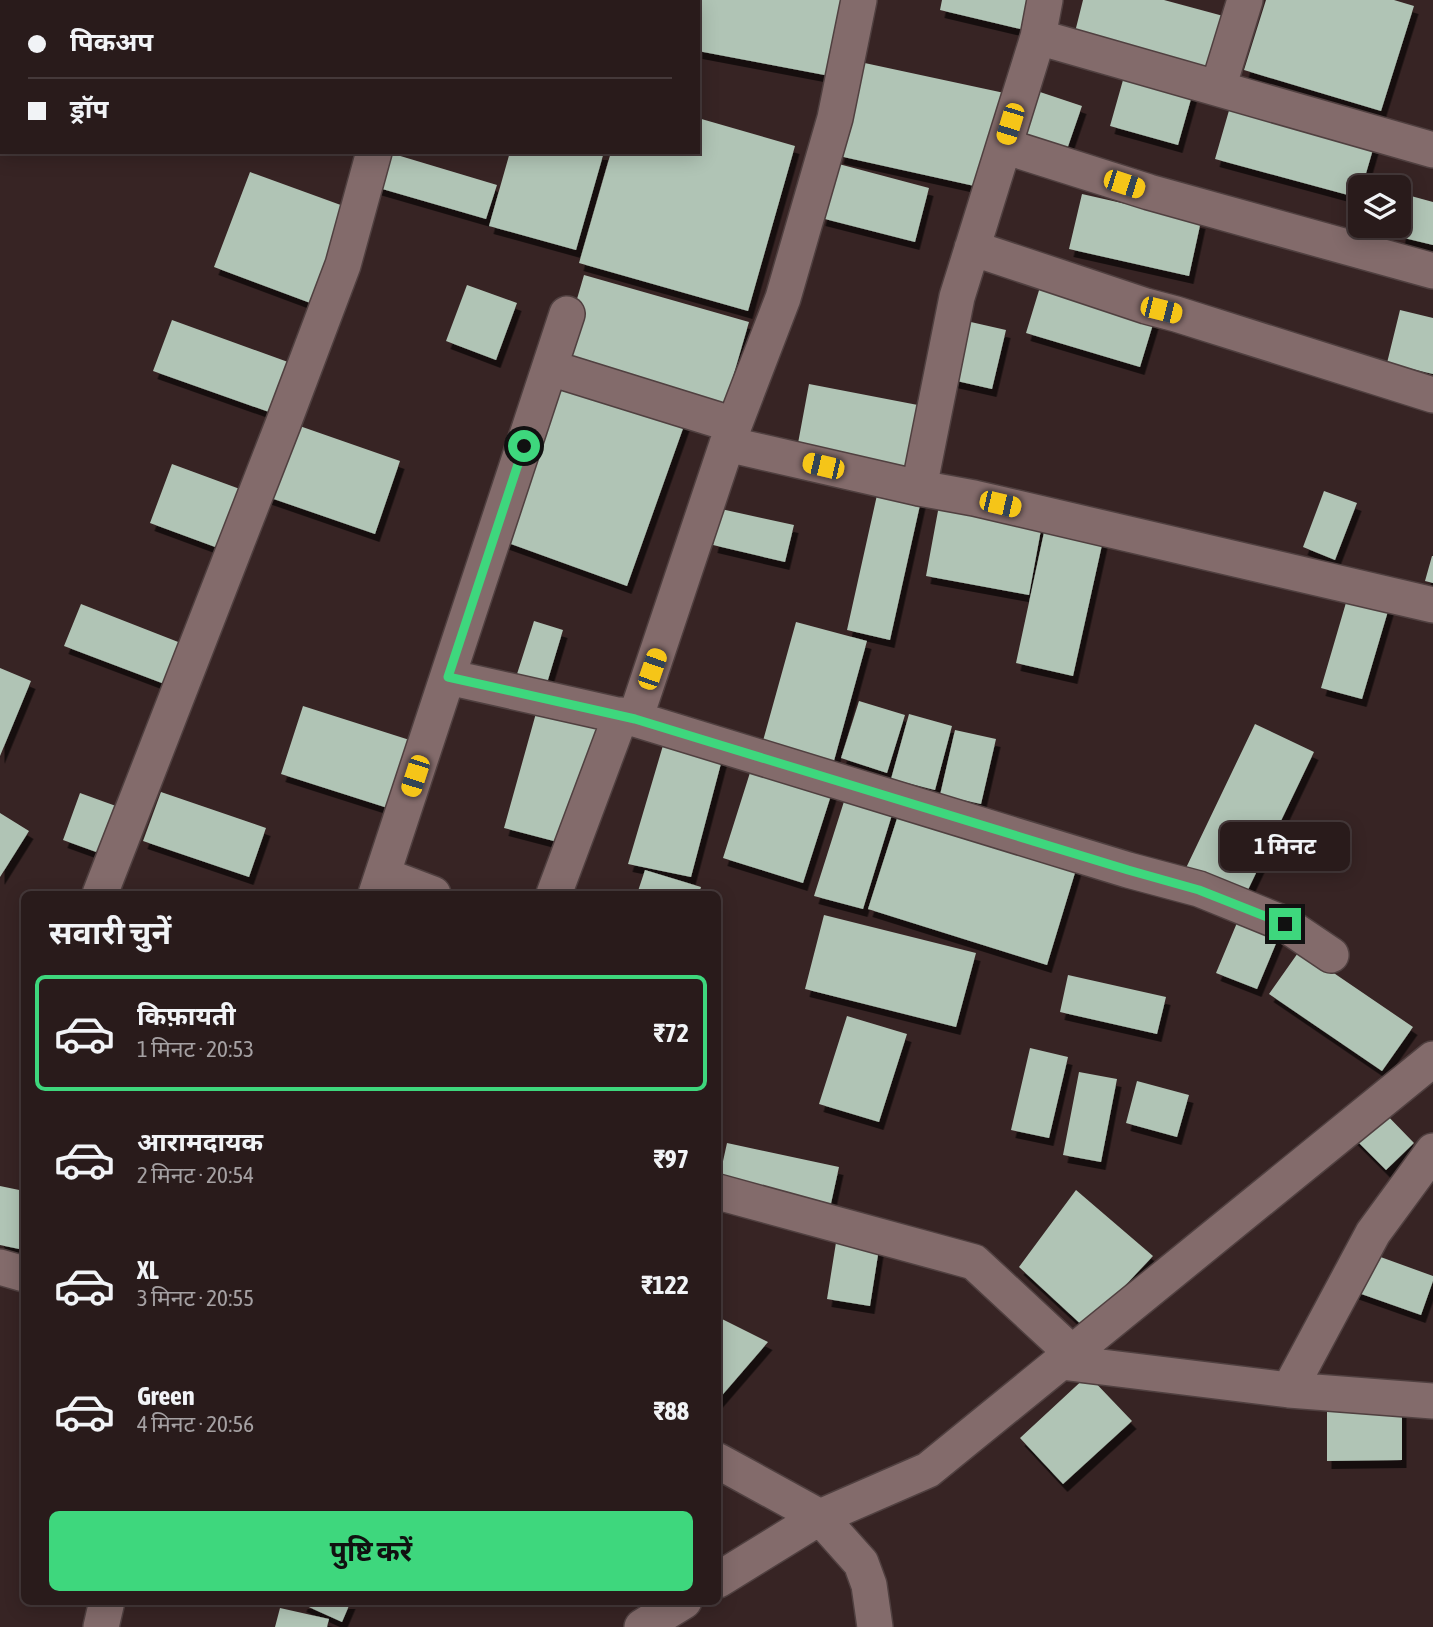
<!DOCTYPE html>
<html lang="hi">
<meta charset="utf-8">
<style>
:root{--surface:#291b1b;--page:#352828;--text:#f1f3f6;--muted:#a5a1a3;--line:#45393a;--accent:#3ed77d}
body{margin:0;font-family:"Asap Condensed","Noto Sans Devanagari",sans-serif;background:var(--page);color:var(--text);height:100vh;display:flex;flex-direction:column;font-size:26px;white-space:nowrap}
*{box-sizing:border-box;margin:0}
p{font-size:23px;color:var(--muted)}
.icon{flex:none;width:38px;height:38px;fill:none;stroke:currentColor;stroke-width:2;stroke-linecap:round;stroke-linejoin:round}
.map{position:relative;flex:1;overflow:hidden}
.sheet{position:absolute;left:21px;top:891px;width:700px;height:714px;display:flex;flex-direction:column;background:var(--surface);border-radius:10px;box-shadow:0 4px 18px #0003,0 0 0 2px var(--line)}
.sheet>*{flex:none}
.guide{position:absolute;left:0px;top:0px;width:700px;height:154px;box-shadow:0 4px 18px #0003,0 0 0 2px var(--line);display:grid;align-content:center;height:154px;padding:0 28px;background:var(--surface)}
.buttons{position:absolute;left:1348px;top:175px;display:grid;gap:14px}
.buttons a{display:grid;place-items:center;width:63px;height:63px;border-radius:10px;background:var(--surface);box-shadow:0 4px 18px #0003,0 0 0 2px var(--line);font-size:35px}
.end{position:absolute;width:32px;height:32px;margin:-16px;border:9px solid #3ed77d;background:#111;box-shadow:0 0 0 4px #111}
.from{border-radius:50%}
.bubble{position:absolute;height:49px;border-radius:10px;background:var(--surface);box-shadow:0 4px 18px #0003,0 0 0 2px var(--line);font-size:23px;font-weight:700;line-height:49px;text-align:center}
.car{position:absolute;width:21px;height:42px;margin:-21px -10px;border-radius:9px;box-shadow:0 0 5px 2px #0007;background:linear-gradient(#f5c518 24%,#345 0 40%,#f5c518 0 76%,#345 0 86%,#f5c518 0)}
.guide b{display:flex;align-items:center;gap:24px;height:66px;font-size:26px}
.guide b+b{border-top:2px solid var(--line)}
.guide i{width:18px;height:18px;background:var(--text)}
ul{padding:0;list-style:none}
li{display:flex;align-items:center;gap:21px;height:116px;margin:0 14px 10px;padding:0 14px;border:4px solid transparent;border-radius:10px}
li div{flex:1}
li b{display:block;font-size:26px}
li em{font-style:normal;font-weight:700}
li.on{border-color:var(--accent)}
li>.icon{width:63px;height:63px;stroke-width:1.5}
h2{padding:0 28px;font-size:32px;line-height:84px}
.button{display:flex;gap:14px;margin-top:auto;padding:14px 28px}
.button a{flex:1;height:80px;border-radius:10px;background:var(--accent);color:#111;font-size:28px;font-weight:700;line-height:80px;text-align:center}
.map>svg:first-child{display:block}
</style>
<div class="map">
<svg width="1433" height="1627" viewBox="0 0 1433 1627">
<defs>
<filter id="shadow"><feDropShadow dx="4.5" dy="8" stdDeviation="0" flood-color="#0009"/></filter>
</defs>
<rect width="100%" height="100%" fill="#372424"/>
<!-- building -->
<path fill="#b0c4b5" filter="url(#shadow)" d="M698,0H851L835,77L698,51Z
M942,0H1041L1033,32L940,10Z
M1083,0H1164L1227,17L1213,69L1075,32Z
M1266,0H1394L1414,6L1381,111L1244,70Z
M860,62L1009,94L988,189L839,156Z
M1125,73L1193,92L1178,145L1110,126Z
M1037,91L1082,106L1064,158L1019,143Z
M1230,107L1374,146L1362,187H1360L1359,198L1215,159Z
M698,118L795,146L748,311L579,263L611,152H698Z
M387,152L497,185L486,219L372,186Z
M510,152H604L576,250L489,226Z
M835,163L929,188L915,242L821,218Z
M250,172L349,208L313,304L214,267Z
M1082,194L1201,221L1189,276L1069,249Z
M1411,196L1433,202V245L1400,237Z
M584,275L749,322L723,411L558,364Z
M467,285L517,303L496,360L446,341Z
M1040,287L1154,321L1140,367L1026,333Z
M1400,310L1433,318V374L1387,363Z
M172,320L288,362L269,412L153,371Z
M962,320L1006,330L992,389L948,379Z
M556,377L685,423L627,586L497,539Z
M809,384L923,406L909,476L796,454Z
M291,423L400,461L375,534L265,496Z
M172,464L248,492L226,551L150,523Z
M879,486L922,496L890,640L847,630Z
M1324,491L1357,503L1335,560L1303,547Z
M940,500L1043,519L1029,595L926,576Z
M721,509L794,525L785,562L713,545Z
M1046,523L1104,536L1073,676L1016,663Z
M1432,556H1433V583L1425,581Z
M1350,589L1391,601L1362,699L1321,688Z
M81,604L191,647L175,688L64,646Z
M534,621L563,630L547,683L517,674Z
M796,622L867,641L832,768L761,748Z
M0,668L31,681L0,756Z
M859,701L905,715L887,773L841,758Z
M303,706L419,743L397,811L281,774Z
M538,706L603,724L569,845L504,828Z
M909,714L952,726L935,790L891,779Z
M1255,724L1314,752L1245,896L1186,868Z
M955,730L996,739L981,804L940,795Z
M664,742L723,756L691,877L628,864Z
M754,760L834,786L803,883L723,858Z
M161,792L266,828L249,877L143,841Z
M847,792L895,805L863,909L814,896Z
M80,793L127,810L110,857L63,840Z
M901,806L1078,863L1047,965L868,909Z
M0,813L29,831L0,877Z
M645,870L701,887L699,894H637Z
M824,915L976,953L956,1027L805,989Z
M1239,918L1280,934L1257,989L1216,973Z
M1300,950L1413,1027L1382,1071L1269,994Z
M1068,975L1166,997L1157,1034L1060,1012Z
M847,1016L907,1034L879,1122L819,1104Z
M1030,1048L1068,1057L1049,1138L1011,1130Z
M1079,1072L1117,1079L1101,1162L1063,1155Z
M1137,1081L1189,1095L1177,1137L1126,1123Z
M1381,1109L1414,1143L1386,1170L1353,1137Z
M727,1143L839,1167L830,1208L718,1184Z
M0,1186L24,1191V1250L0,1245Z
M1076,1190L1153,1256L1085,1328L1019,1267Z
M838,1230L881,1236L870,1306L827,1299Z
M1364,1251L1433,1276V1281L1421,1315L1350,1290Z
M718,1317L768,1342L718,1400Z
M1088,1375L1132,1421L1063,1484L1020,1438Z
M1402,1405V1460L1327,1461V1406Z
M303,1601H351L342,1622L302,1604Z
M280,1608L329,1619L327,1627H275Z"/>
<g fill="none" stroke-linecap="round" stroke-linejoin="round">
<!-- minor casing -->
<g stroke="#504040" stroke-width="38">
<path id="minor" d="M418,2L419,0
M1038,37L1433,150
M1218,88L1245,0
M1004,146L1149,192L1433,271
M972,248L1146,306L1176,314L1433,395
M549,370L554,369L734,425
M727,444L919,488L974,498L1433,605
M919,488L957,297L1038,37L1045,0
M448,677L635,719L1128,870L1199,889L1285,924L1331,955
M635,719L727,444L783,298L835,118L859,0
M383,875L433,894
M100,894L283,424L343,265L374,152
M376,894L567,314
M554,894L621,715
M718,1192L974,1262L1072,1353
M0,1267L24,1274
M1061,1362L1289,1390L1433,1401
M1289,1390L1373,1233L1433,1151
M718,1461L820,1517L861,1563L869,1585L875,1627
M718,1580L820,1517L928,1470L1433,1059
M101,1627L107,1601
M642,1627L684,1601"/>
</g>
<!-- minor -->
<use href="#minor" stroke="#836b6b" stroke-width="35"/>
</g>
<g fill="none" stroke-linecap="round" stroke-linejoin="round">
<!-- route -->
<path stroke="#3ed77d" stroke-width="9" d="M524,446L448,677L635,719L1128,870L1199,890L1285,924"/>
</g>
</svg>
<div class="buttons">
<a><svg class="icon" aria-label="layers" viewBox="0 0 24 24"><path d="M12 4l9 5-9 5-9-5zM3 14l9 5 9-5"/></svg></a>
</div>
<i class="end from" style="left:524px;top:446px"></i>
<i class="end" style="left:1285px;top:924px"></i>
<div class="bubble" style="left:1220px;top:822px;width:130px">1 मिनट</div>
<i class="car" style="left:1010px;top:124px;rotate:197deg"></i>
<i class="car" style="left:1124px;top:184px;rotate:108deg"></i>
<i class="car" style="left:1161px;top:310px;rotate:104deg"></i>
<i class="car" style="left:823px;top:466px;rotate:283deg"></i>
<i class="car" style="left:1000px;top:504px;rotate:103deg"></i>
<i class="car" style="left:652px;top:669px;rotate:19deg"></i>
<i class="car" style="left:415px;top:776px;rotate:198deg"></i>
<div class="guide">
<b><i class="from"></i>पिकअप</b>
<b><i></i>ड्रॉप</b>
</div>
<section class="sheet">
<h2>सवारी चुनें</h2>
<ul>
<li class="on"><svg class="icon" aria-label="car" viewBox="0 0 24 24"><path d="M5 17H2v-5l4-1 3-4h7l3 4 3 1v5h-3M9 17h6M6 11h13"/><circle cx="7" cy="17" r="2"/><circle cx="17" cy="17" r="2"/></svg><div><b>किफ़ायती</b><p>1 मिनट · 20:53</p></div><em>₹72</em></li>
<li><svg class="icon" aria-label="car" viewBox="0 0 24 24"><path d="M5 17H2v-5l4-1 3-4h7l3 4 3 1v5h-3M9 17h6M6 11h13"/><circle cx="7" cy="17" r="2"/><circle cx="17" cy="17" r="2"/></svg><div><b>आरामदायक</b><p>2 मिनट · 20:54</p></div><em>₹97</em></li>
<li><svg class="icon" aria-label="car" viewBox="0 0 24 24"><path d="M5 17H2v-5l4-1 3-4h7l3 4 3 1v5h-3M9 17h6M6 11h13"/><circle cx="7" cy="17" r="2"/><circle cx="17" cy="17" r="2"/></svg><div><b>XL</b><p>3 मिनट · 20:55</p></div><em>₹122</em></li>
<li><svg class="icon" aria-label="car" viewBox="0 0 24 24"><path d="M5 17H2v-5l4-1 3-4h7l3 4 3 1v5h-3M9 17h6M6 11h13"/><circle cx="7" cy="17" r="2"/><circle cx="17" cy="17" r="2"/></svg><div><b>Green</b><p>4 मिनट · 20:56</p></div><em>₹88</em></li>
</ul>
<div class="button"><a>पुष्टि करें</a></div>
</section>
</div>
